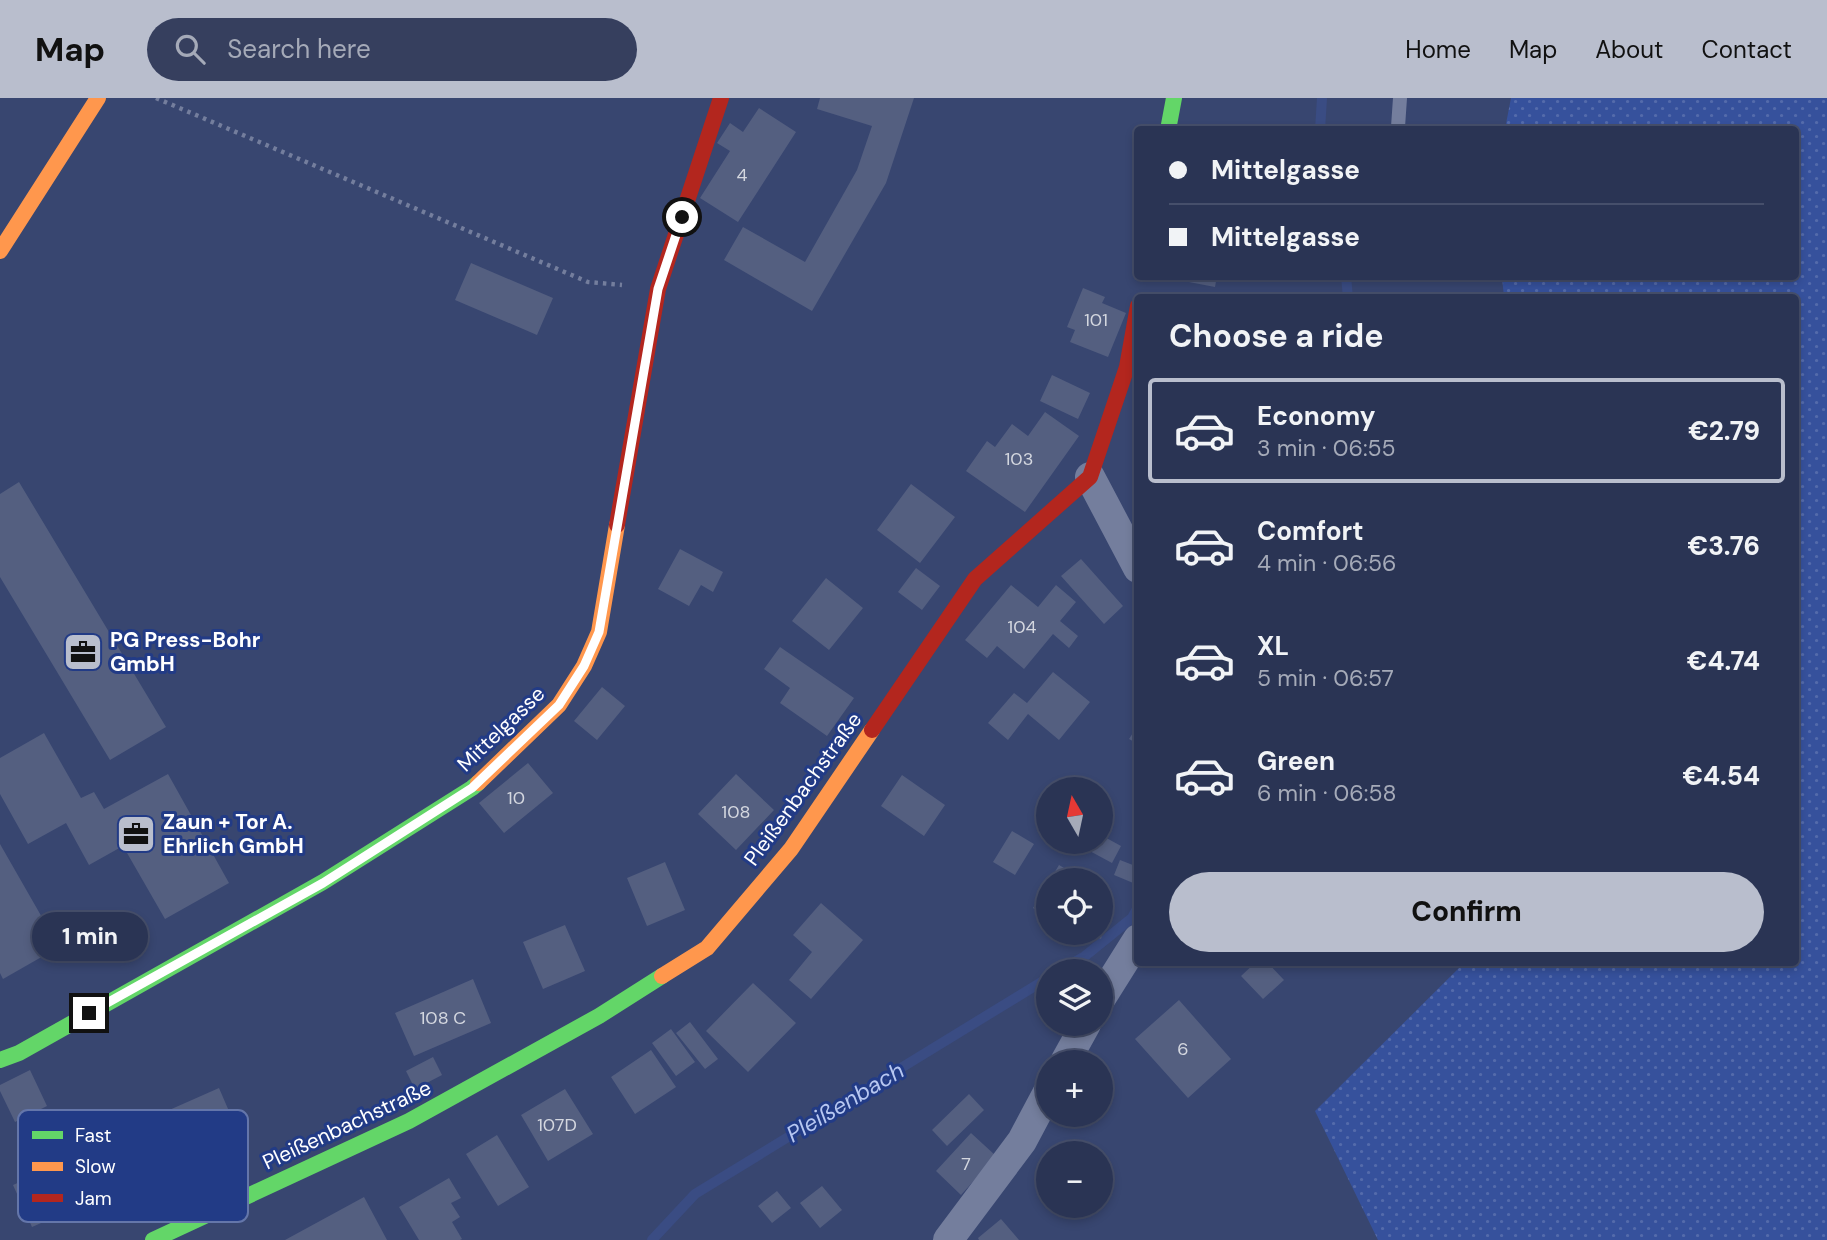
<!DOCTYPE html>
<meta charset="utf-8">
<style>
:root{--surface:#2a3454;--page:#363f5e;--text:#f1f3f6;--muted:#a5aab8;--line:#464f6b;--accent:#b9becd}
body{margin:0;font-family:"DM Sans",sans-serif;background:var(--page);color:var(--text);height:100vh;display:flex;flex-direction:column;font-size:26px;white-space:nowrap}
*{box-sizing:border-box;margin:0}
p{font-size:23px;color:var(--muted)}
.icon{flex:none;width:38px;height:38px;fill:none;stroke:currentColor;stroke-width:2;stroke-linecap:round;stroke-linejoin:round}
.map{position:relative;flex:1;overflow:hidden}
.side{position:absolute;left:1134px;top:196px;width:665px;height:672px;display:flex;flex-direction:column;background:var(--surface);border-radius:7px;box-shadow:0 4px 10px #0003,0 0 0 2px var(--line)}
.side>*{flex:none}
.guide{position:absolute;left:1134px;top:28px;width:665px;height:154px;border-radius:7px;box-shadow:0 4px 10px #0003,0 0 0 2px var(--line);display:grid;align-content:center;height:154px;padding:0 35px;background:var(--surface)}
.needle{width:46px;rotate:351deg}
.controls{position:absolute;left:1036px;top:679px;display:grid;gap:14px}
.controls a{display:grid;place-items:center;width:77px;height:77px;border-radius:50%;background:var(--surface);box-shadow:0 4px 10px #0003,0 0 0 2px var(--line);font-size:35px}
.end{position:absolute;width:32px;height:32px;margin:-16px;border:9px solid #fff;background:#111;box-shadow:0 0 0 4px #111}
.from{border-radius:50%}
.bubble{position:absolute;height:49px;border-radius:24px;background:var(--surface);box-shadow:0 4px 10px #0003,0 0 0 2px var(--line);font-size:23px;font-weight:800;line-height:49px;text-align:center}
.guide b{display:flex;align-items:center;gap:24px;height:66px;font-size:26px}
.guide b+b{border-top:2px solid var(--line)}
.guide i{width:18px;height:18px;background:var(--text)}
ul{padding:0;list-style:none}
li{display:flex;align-items:center;gap:21px;height:105px;margin:0 14px 10px;padding:0 21px;border:4px solid transparent;border-radius:7px}
li div{flex:1}
li b{display:block;font-size:26px}
li em{font-style:normal;font-weight:800}
li.selected{border-color:var(--accent)}
li>.icon{width:63px;height:63px;stroke-width:1.5}
h2{padding:0 35px;font-size:32px;line-height:84px}
.button{display:flex;gap:14px;margin-top:auto;padding:14px 35px}
.button a{flex:1;height:80px;border-radius:42px;background:var(--accent);color:#111;font-size:28px;font-weight:800;line-height:80px;text-align:center}
header{display:flex;align-items:center;gap:42px;box-sizing:border-box;height:98px;padding:0 35px;background:var(--accent);color:#111}
header strong{font-size:33px}
nav{display:flex;gap:38px;margin-inline-start:auto;font-size:24px}
.search{width:490px;height:63px;background:var(--page);display:flex;align-items:center;gap:18px;box-sizing:border-box;padding:0 24px;border-radius:38px;color:var(--muted);font-size:26px}
.map>svg:first-child{display:block}
</style>
<header>
<strong>Map</strong>
<div class="search"><svg class="icon" aria-label="search" viewBox="0 0 24 24"><circle cx="10" cy="10" r="6"/><path d="M15 15l6 6"/></svg>Search here</div>
<nav><a>Home</a><a>Map</a><a>About</a><a>Contact</a></nav>
</header>
<div class="map">
<svg width="1827" height="1142" viewBox="0 0 1827 1142">
<defs>
<pattern id="green-dots" width="8" height="8" patternUnits="userSpaceOnUse" patternTransform="scale(1.75)"><rect width="8" height="8" fill="#36519c"/><path d="M2 2h.1M6 6h.1" fill="none" stroke="#546bab" stroke-width="1.8" stroke-linecap="round"/></pattern>
</defs>
<rect width="100%" height="100%" fill="#384670"/>
<!-- green -->
<path fill="url(#green-dots)" d="M1511,0H1827V1142H1378L1315,1013L1464,865L1796,864V200L1504,199L1502,179L1796,178V32L1505,31Z"/>
<g fill="none" stroke-linecap="round" stroke-linejoin="round">
<!-- stream -->
<path stroke="#3a4c83" stroke-width="10" d="M1320,32L1322,0
M1346,178L1348,200
M1059,873L1085,858L1132,820L1138,809
M652,1142L695,1096L1048,880"/>
</g>
<!-- building -->
<path fill="#545f80" d="M820,0H914L886,85L812,213L724,162L743,129L805,164L857,72L872,28L817,11Z
M759,10L796,34L738,124L700,100L730,53L717,45L730,25L743,34Z
M471,165L553,200L537,237L455,202Z
M1168,178H1217L1215,189L1168,180Z
M1083,190L1105,199L1102,205L1126,215L1108,259L1070,244L1075,232L1067,229Z
M1052,277L1090,295L1078,321L1040,303Z
M1045,314L1079,338L1025,414L966,373L987,343L995,349L1012,326L1028,338Z
M19,384L166,629L110,662L0,479V396Z
M911,386L955,419L920,465L877,432Z
M680,451L723,474L713,494L701,487L689,508L658,491Z
M1081,461L1123,508L1104,526L1061,478Z
M916,470L940,488L922,512L898,494Z
M826,480L863,510L829,552L792,523Z
M1011,487L1038,509L1056,487L1076,504L1060,523L1078,538L1069,550L1053,536L1024,571L997,548L987,560L965,542Z
M780,549L854,600L827,638L780,605L790,590L764,571Z
M1053,574L1090,604L1059,642L1028,616L1008,642L988,625L1014,595L1027,605Z
M602,589L625,608L597,642L574,623Z
M1138,627V646L1129,641Z
M44,635L81,700L94,694L104,711L168,676L229,785L165,821L123,748L89,767L66,725L28,746L0,696V660Z
M528,665L553,695L504,735L479,705Z
M736,676L774,712L736,752L698,716Z
M902,677L945,707L924,738L881,708Z
M1012,733L1034,746L1015,777L993,764Z
M1101,737L1121,748L1112,765L1073,744H1101Z
M0,746L59,849L3,881L0,875Z
M1120,762L1138,769V787L1114,777Z
M665,764L685,812L647,828L627,780Z
M1059,767L1085,782H1050Z
M1048,785V819L1033,810Z
M821,805L863,842L811,901L789,882L812,854L793,837Z
M1101,816L1108,819L1101,841L1086,835H1101Z
M565,827L585,873L543,891L523,844Z
M1256,864H1267L1284,882L1263,901L1241,878Z
M473,881L491,925L414,958L395,915Z
M753,885L796,925L748,974L706,933Z
M1179,902L1231,961L1188,1000L1135,941Z
M690,924L718,961L705,971L676,935Z
M671,931L695,964L676,978L652,945Z
M651,952L676,989L635,1016L611,979Z
M433,959L442,977L415,991L406,973Z
M30,972L47,1008L15,1024L0,993V987Z
M219,990L238,1034L186,1058L167,1013Z
M565,991L593,1036L548,1063L521,1017Z
M969,996L984,1012L947,1048L932,1032Z
M971,1035L996,1058L961,1097L936,1073Z
M497,1037L529,1089L498,1108L466,1056Z
M54,1069L73,1111L32,1129L13,1087Z
M449,1080L461,1100L451,1105L460,1119L452,1124L462,1141L460,1142H419L399,1109Z
M822,1088L842,1112L820,1130L800,1105Z
M777,1093L791,1110L772,1125L758,1108Z
M364,1099L387,1142H285Z
M1001,1121L1019,1142H979L978,1140Z"/>
<g fill="none" stroke-linecap="round" stroke-linejoin="round">
<!-- path -->
<path stroke="#747e9d" stroke-width="4.5" stroke-dasharray="3.5 5" stroke-linecap="butt" d="M156,0L588,184L622,187"/>
<!-- lane -->
<path stroke="#747e9d" stroke-width="14" d="M1398,29L1400,0"/>
<!-- street -->
<path stroke="#747e9d" stroke-width="30" d="M1090,379L1138,470
M1101,900L1138,841
M1065,964L1086,926
M948,1142L1022,1043L1048,994"/>
<!-- fast -->
<path stroke="#63d668" stroke-width="16" d="M1168,32L1174,0
M0,962L19,955L323,784L472,690L478,685
M153,1142L409,1023L599,918L662,878"/>
<!-- slow -->
<path stroke="#ff974d" stroke-width="16" d="M0,153L98,0
M478,685L559,607L584,568L599,534L617,427
M662,878L707,850L791,751L872,632"/>
<!-- jam -->
<path stroke="#b3261e" stroke-width="16" d="M617,427L658,191L721,0
M872,632L975,481L1090,379L1127,269L1138,208"/>
</g>
<g fill="none" stroke-linecap="round" stroke-linejoin="round">
<!-- route -->
<path stroke="#fff" stroke-width="9" d="M89,915L323,785L472,690L559,607L584,568L599,534L658,191L682,119"/>
</g>
<!-- icons -->
<defs>
<g id="office-square" transform="scale(2.0125)"><rect x="-9" y="-9" width="18" height="18" rx="4" fill="#b9becd" stroke="#223b86"/><path d="M-6-3h4V-5.5h4V-3h4V5H-6ZM-1-4.5V-3h2v-1.5ZM-6 0V1H6V0Z" fill="#111"/></g>
</defs>
<g fill-rule="evenodd">
<use href="#office-square" x="83" y="554"/>
<use href="#office-square" x="136" y="736"/>
</g>
<g text-anchor="middle" dominant-baseline="central" stroke-width="6" stroke-linejoin="round" paint-order="stroke">
<!-- number labels -->
<g font-size="18" fill="#d4d7df">
<text x="742" y="77">4</text>
<text x="1096" y="222">101</text>
<text x="1019" y="361">103</text>
<text x="1022" y="529">104</text>
<text x="516" y="700">10</text>
<text x="736" y="714">108</text>
<text x="443" y="920">108 C</text>
<text x="1183" y="951">6</text>
<text x="557" y="1027">107D</text>
<text x="966" y="1066">7</text>
</g>
<!-- poi labels -->
<g font-size="21" font-weight="bold" fill="#fff" stroke="#223b86" text-anchor="start">
<text x="110" y="542">PG Press-Bohr<tspan x="110" dy="24">GmbH</tspan></text>
<text x="163" y="724">Zaun + Tor A.<tspan x="163" dy="24">Ehrlich GmbH</tspan></text>
</g>
<!-- street labels -->
<g font-size="21" fill="#fff" stroke="#223b86">
<text transform="translate(501 631) rotate(-44)">Mittelgasse</text>
<text transform="translate(803 691) rotate(-54)">Pleißenbachstraße</text>
<text transform="translate(347 1027) rotate(-25)">Pleißenbachstraße</text>
</g>
<!-- water labels -->
<g font-size="23" font-style="italic" fill="#b7c7f1" stroke="#223b86">
<text transform="translate(845 1004) rotate(-31)">Pleißenbach</text>
</g>
</g>
<!-- legend -->
<rect x="18" y="1012" width="230" height="112" rx="10" fill="#223b86" stroke="#6476aa" stroke-width="2"/>
<rect x="32" y="1033" width="31" height="8" fill="#63d668"/>
<rect x="32" y="1064" width="31" height="9" fill="#ff974d"/>
<rect x="32" y="1096" width="31" height="8" fill="#b3261e"/>
<g font-size="19" fill="#fff">
<text x="75" y="1044">Fast</text>
<text x="75" y="1075">Slow</text>
<text x="75" y="1107">Jam</text>
</g>
</svg>
<div class="controls">
<a><svg class="needle" viewBox="-14 -14 28 28"><path d="M0-13l5 13h-10z" fill="#e53935"/><path d="M0 13l5-13h-10z" fill="#a5aab8"/></svg></a>
<a><svg class="icon" aria-label="locate" viewBox="0 0 24 24"><circle cx="12" cy="12" r="6"/><path d="M12 2v4M12 18v4M2 12h4M18 12h4"/></svg></a>
<a><svg class="icon" aria-label="layers" viewBox="0 0 24 24"><path d="M12 4l9 5-9 5-9-5zM3 14l9 5 9-5"/></svg></a>
<a>+</a>
<a>−</a>
</div>
<i class="end from" style="left:682px;top:119px"></i>
<i class="end" style="left:89px;top:915px"></i>
<div class="bubble" style="left:32px;top:814px;width:116px">1 min</div>
<div class="guide">
<b><i class="from"></i>Mittelgasse</b>
<b><i></i>Mittelgasse</b>
</div>
<section class="side">
<h2>Choose a ride</h2>
<ul>
<li class="selected"><svg class="icon" aria-label="car" viewBox="0 0 24 24"><path d="M5 17H2v-5l4-1 3-4h7l3 4 3 1v5h-3M9 17h6M6 11h13"/><circle cx="7" cy="17" r="2"/><circle cx="17" cy="17" r="2"/></svg><div><b>Economy</b><p>3 min · 06:55</p></div><em>€2.79</em></li>
<li><svg class="icon" aria-label="car" viewBox="0 0 24 24"><path d="M5 17H2v-5l4-1 3-4h7l3 4 3 1v5h-3M9 17h6M6 11h13"/><circle cx="7" cy="17" r="2"/><circle cx="17" cy="17" r="2"/></svg><div><b>Comfort</b><p>4 min · 06:56</p></div><em>€3.76</em></li>
<li><svg class="icon" aria-label="car" viewBox="0 0 24 24"><path d="M5 17H2v-5l4-1 3-4h7l3 4 3 1v5h-3M9 17h6M6 11h13"/><circle cx="7" cy="17" r="2"/><circle cx="17" cy="17" r="2"/></svg><div><b>XL</b><p>5 min · 06:57</p></div><em>€4.74</em></li>
<li><svg class="icon" aria-label="car" viewBox="0 0 24 24"><path d="M5 17H2v-5l4-1 3-4h7l3 4 3 1v5h-3M9 17h6M6 11h13"/><circle cx="7" cy="17" r="2"/><circle cx="17" cy="17" r="2"/></svg><div><b>Green</b><p>6 min · 06:58</p></div><em>€4.54</em></li>
</ul>
<div class="button"><a>Confirm</a></div>
</section>
</div>
